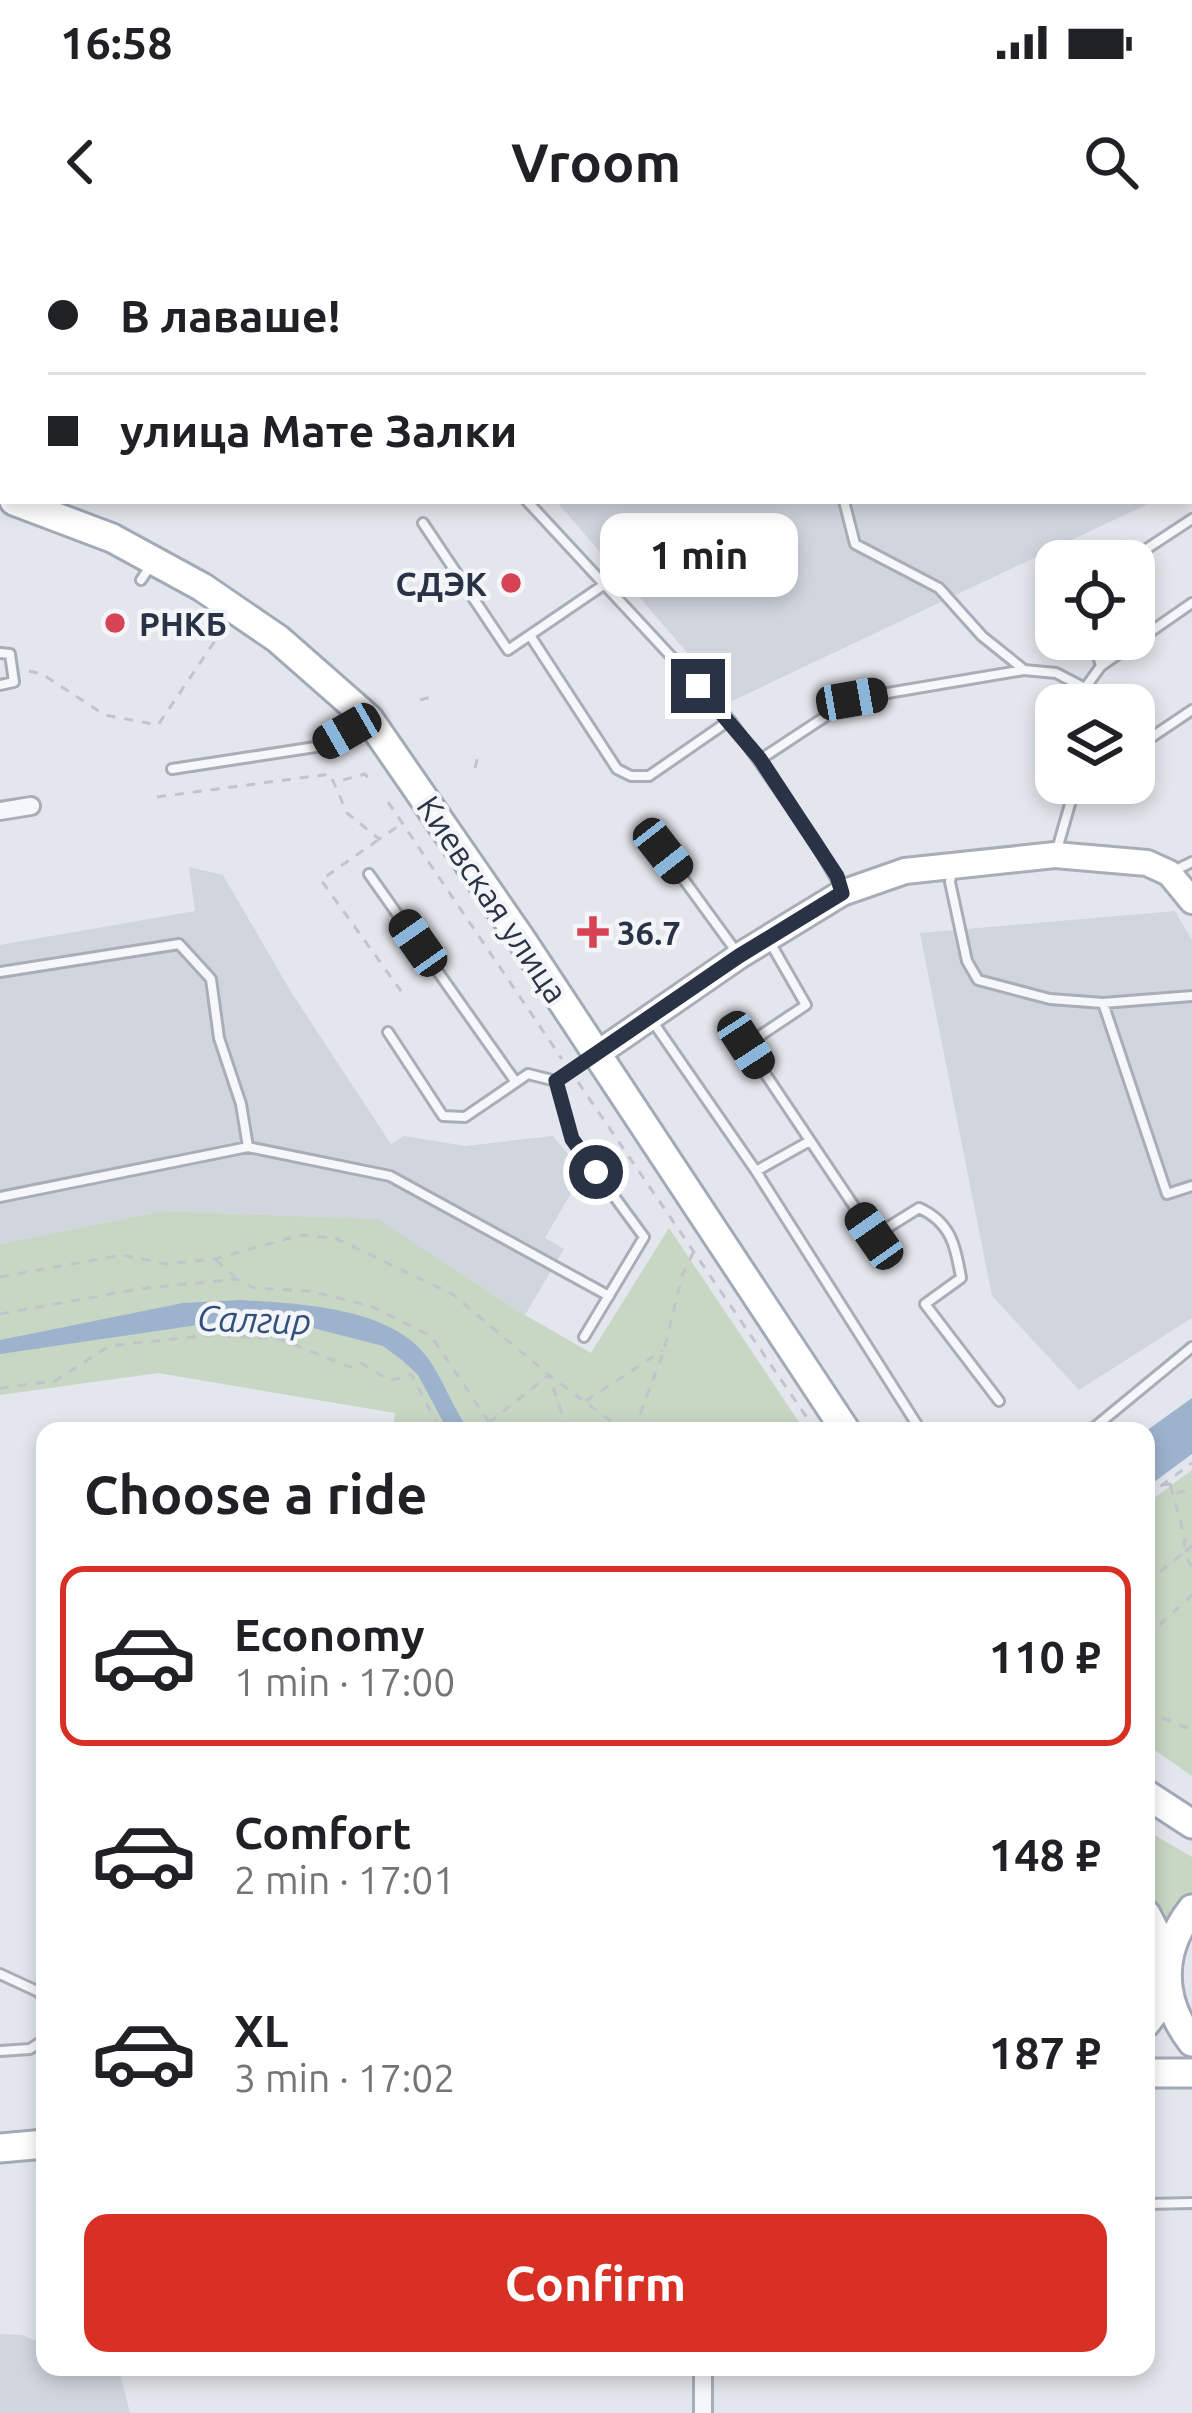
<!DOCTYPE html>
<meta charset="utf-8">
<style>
:root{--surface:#fff;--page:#f2f2f2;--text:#202124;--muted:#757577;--line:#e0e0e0;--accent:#d93025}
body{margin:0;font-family:Ubuntu,sans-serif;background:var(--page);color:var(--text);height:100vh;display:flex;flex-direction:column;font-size:45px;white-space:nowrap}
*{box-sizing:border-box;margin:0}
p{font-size:39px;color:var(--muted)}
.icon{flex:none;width:66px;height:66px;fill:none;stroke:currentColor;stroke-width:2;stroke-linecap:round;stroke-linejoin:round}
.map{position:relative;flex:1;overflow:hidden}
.drawer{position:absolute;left:36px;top:1182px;width:1119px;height:954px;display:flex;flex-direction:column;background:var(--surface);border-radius:24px;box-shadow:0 6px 18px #0003}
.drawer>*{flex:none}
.top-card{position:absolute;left:0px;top:0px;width:1194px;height:264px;box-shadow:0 6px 18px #0003;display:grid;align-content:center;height:264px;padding:0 48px;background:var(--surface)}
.tools{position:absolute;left:1035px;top:300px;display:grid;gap:24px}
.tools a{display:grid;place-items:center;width:120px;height:120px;border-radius:24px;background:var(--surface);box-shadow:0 6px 18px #0003;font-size:60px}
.end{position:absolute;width:54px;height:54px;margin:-27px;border:15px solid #2a3345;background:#fff;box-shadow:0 0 0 6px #fff}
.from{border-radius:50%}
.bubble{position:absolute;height:84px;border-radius:24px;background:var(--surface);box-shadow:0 6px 18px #0003;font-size:39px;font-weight:600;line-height:84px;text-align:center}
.car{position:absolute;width:36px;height:72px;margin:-36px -18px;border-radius:15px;box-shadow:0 0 9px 3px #0007;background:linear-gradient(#222 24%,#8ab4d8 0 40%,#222 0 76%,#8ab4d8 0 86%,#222 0)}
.top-card b{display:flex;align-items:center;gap:42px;height:114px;font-size:45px}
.top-card b+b{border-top:3px solid var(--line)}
.top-card i{width:30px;height:30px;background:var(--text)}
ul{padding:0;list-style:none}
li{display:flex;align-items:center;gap:36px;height:180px;margin:0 24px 18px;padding:0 24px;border:6px solid transparent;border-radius:24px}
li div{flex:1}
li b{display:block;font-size:45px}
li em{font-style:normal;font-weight:600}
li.active{border-color:var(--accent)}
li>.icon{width:108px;height:108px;stroke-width:1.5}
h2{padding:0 48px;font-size:54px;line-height:144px}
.cta{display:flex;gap:24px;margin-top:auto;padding:24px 48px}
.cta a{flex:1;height:138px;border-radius:24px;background:var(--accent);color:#fff;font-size:48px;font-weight:600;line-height:138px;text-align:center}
.status{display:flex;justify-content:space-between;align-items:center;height:84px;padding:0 60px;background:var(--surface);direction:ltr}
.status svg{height:33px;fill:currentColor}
header{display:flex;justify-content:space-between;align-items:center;height:156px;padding:0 48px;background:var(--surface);font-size:54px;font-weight:600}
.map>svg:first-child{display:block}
</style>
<div class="status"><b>16:58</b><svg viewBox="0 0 49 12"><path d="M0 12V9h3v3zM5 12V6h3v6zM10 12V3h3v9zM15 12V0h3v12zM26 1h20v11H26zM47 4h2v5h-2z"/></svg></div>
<header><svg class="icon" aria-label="back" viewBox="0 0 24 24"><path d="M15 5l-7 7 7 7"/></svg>Vroom<svg class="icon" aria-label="search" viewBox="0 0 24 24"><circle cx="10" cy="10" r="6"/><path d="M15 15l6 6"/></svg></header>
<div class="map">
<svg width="1192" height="2173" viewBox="0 0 1192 2173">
<rect width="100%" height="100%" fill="#e3e6ec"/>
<!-- built -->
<path fill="#d1d5de" d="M556,261H1154L730,462Z
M189,627L223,635L291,752L391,904L404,896L465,906L553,896L583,932L545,998L564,1009L525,1075L376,979L162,971L0,1004V705L195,671Z
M1175,671L1192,700V1078L1079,1150L992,1056L920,693Z
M0,2094L22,2095L45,2105V2127H98L121,2137L130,2173H0Z"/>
<!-- green -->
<path fill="#c8d6c4" d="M162,971L377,979L525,1075L591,1113L669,988L805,1191H393L395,1173L158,1133L0,1155V1004Z
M1192,1230V1536L1146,1504V1264Z
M1146,1590L1192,1617V1654L1167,1680L1146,1650Z"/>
<!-- water -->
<path fill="#9db3cd" d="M240,1060C295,1063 391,1067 427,1117C444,1140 452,1168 470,1191H448L418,1135L402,1120L383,1106L313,1088L232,1080L0,1114V1100L183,1063Z
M1192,1158V1214L1146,1248V1191Z"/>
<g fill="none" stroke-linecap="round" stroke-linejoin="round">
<!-- service casing -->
<g stroke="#a8adb7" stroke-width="14">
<path id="service" d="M320,0L326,3
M524,0L530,3
M81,1L86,3
M290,3L291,0
M399,3L401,0
M671,3L675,0
M527,261L730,480L815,601L840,646
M844,261L855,304L939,348L982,396L1023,429
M423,283L508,410L605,344
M1128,321L1192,279
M141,340L151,325
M531,397L617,529L631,536H649L730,480
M1093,399L1101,426
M0,413L10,414L14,442L0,445
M1085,448L1101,426L1192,363
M1134,509L1192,470
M761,519L852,459L1024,430L1056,433L1085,448V465
M172,529L322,506L362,483
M663,611L738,714
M1056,613L1076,543
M952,631L950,642L967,721L978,740L1050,759L1103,763L1192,756
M1171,632L1192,622
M369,634L515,841
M771,704L806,765L746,805L874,996L919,968C951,982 956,1007 961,1038L925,1064L999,1161
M0,732L179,704L211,739L219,798L241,864L248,907
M1103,763L1167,954L1192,946
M653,782L756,931L921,1191
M388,792L443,876L465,877L528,834L556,841L591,818
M556,841L572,899L644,997L584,1097
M756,931L808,902
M0,957L248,907L390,936L609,1056
M1090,1191L1192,1107
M0,1734L39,1752L45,1760
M0,1811L30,1809L45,1799
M1146,1964L1192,1963"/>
</g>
<!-- minor casing -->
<g stroke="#a8adb7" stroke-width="22">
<path id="minor" d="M0,571L31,566
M703,2127V2173"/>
</g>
<!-- tertiary casing -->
<g stroke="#a8adb7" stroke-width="27">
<path id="tertiary" d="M13,3L15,0
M0,32L3,25"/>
</g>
<!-- secondary casing -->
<g stroke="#a8adb7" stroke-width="30">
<path id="secondary" d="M597,814L739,716L842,653L905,631L1055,615L1147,623L1169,633L1192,661"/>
</g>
<!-- primary casing -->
<g stroke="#a2aab8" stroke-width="33">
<path id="primary" d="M14,261L112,298L202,347L278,399L369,479L521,699L846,1191
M1146,1554L1192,1584
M1192,1669C1159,1711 1159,1759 1192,1802
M1146,1674L1166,1713
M1146,1783L1169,1752
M1146,1833H1192
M0,1908L45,1904"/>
</g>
<!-- path -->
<path stroke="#c1c4cb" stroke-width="3" stroke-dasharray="9 9" stroke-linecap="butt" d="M998,3L1004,0
M29,431L42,434L105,475L158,485L221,392
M420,460L432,457
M475,528L478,515
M343,540L365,534L371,541
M157,557L330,534L347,573L379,599L400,585
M388,562L562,819
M378,600L321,640L401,751
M578,842L816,1191
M216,1020L235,1037
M0,1037L122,1015L166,1024L215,1019L301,995L335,998L452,1054L549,1135L624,1191
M0,1074L138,1049L237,1039L254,1048L309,1051L371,1066L431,1096L495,1191
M0,1148L55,1141L109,1106L209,1095L280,1099L350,1127L361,1123L390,1141L411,1134L441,1191
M586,1161L663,1110
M489,1183L549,1135L568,1191
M634,1191L664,1110L682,1036L694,1011
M1163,1245L1170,1244L1177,1253L1192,1249
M1146,1257L1192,1223
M1192,1306L1183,1313L1192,1327
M1146,1343L1183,1313L1185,1298L1170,1244
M1146,1397L1192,1355
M1146,1471L1192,1490"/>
<!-- service -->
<use href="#service" stroke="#f6f7fa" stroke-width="8"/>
<!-- minor -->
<use href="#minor" stroke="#f6f7fa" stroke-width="16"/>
<!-- tertiary -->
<use href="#tertiary" stroke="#f6f7fa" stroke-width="21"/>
<!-- secondary -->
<use href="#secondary" stroke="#fff" stroke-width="24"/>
<!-- primary -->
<use href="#primary" stroke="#fff" stroke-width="27"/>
</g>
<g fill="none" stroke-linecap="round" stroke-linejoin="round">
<!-- route -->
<path stroke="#2a3345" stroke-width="15" d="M596,932L572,899L556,841L739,716L842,653L837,636L760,519L698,446"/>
</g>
<!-- markers -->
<g fill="#d64355" stroke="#f3f5f9" stroke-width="4.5">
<circle cx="511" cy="343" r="12"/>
<circle cx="115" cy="383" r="12"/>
<path d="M587 674h12v12h12v12h-12v12h-12v-12h-12v-12h12z"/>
</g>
<g text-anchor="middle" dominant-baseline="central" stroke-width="9" stroke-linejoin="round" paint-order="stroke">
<!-- poi labels -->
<g font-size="33" font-weight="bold" fill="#2a3345" stroke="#f3f5f9" text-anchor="start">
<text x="487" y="343" text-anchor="end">СДЭК</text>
<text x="139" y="383">РНКБ</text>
<text x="617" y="692">36.7</text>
</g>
<!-- street labels -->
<g font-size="33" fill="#2a3345" stroke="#f3f5f9">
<text transform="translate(493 659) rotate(56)">Киевская улица</text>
</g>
<!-- water labels -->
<g font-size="36" font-style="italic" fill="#31507c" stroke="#f3f5f9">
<text transform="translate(254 1079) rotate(2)">Салгир</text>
</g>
</g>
</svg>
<div class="tools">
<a><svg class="icon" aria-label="locate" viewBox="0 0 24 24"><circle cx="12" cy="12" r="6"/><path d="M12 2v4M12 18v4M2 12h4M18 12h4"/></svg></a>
<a><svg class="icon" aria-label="layers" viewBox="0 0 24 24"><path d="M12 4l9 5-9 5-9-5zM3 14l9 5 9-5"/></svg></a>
</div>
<i class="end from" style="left:596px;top:932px"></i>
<i class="end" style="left:698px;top:446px"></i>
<div class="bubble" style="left:600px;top:273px;width:198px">1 min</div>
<i class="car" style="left:852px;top:459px;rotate:80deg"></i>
<i class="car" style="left:347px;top:491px;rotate:240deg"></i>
<i class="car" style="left:663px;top:611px;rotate:142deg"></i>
<i class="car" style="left:418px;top:703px;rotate:325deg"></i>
<i class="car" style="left:746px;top:805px;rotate:147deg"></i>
<i class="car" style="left:874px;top:996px;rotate:325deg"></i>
<div class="top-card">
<b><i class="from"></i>В лаваше!</b>
<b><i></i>улица Мате Залки</b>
</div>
<section class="drawer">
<h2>Choose a ride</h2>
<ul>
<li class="active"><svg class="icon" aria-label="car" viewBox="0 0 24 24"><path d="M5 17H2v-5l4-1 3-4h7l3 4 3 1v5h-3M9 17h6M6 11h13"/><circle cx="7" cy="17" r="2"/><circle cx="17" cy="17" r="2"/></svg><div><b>Economy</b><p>1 min · 17:00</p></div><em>110 ₽</em></li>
<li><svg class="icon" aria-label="car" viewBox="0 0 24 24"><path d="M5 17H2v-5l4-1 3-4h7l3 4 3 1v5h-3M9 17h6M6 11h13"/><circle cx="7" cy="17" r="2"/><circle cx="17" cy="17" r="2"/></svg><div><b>Comfort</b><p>2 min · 17:01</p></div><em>148 ₽</em></li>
<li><svg class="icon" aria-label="car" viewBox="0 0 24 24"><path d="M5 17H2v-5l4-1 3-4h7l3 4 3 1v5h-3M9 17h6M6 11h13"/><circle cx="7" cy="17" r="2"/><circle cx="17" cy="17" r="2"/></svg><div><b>XL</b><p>3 min · 17:02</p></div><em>187 ₽</em></li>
</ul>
<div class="cta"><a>Confirm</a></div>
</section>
</div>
